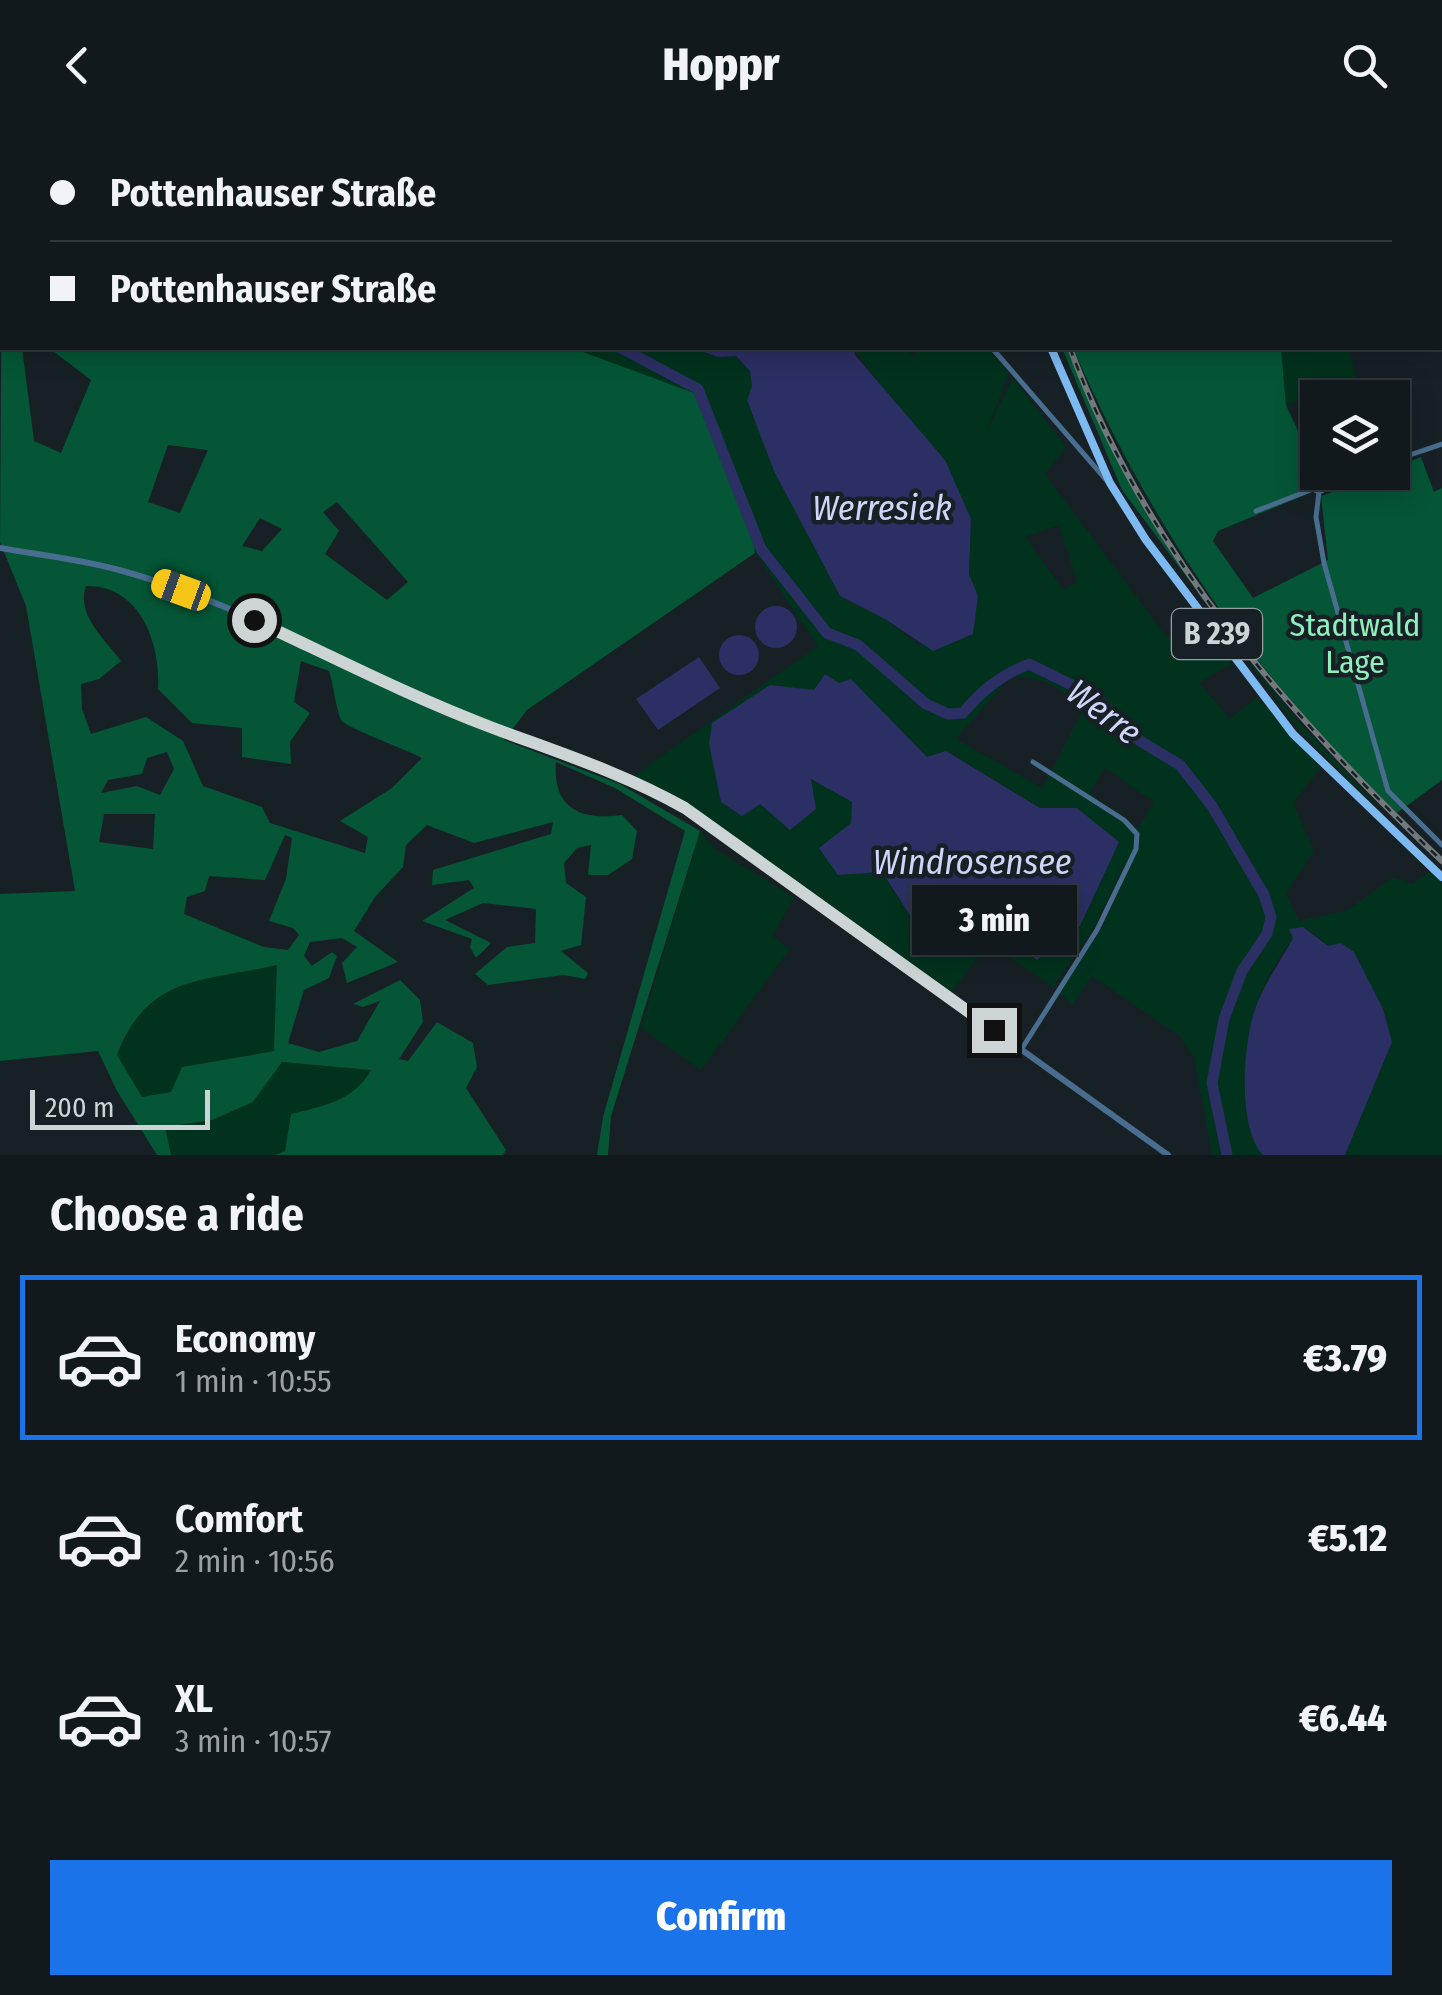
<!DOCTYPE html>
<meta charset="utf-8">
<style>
:root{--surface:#11191c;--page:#1a2225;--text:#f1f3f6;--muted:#9ca0a3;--line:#30383b;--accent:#1a73e8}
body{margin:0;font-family:"Fira Sans Condensed",sans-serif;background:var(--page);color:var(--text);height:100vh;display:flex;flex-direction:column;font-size:38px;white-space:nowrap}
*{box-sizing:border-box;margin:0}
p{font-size:32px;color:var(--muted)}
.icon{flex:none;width:55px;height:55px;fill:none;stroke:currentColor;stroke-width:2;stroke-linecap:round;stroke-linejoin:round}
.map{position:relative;height:1025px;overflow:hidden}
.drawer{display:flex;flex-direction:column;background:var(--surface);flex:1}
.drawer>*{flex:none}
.hud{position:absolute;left:0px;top:0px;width:1442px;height:220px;box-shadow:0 5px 25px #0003,0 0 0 2px var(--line);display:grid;align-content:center;height:220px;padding:0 50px;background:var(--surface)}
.tools{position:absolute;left:1300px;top:250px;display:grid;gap:20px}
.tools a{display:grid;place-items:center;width:110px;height:110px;border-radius:0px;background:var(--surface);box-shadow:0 5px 25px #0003,0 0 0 2px var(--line);font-size:50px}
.scale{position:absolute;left:30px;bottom:25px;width:180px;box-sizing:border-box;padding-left:10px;border:5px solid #cdd4d6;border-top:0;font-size:28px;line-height:35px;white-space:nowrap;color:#cdd4d6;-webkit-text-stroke:8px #172125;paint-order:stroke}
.end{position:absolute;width:45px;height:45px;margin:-22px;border:12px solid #cdd4d6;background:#111;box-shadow:0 0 0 5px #111}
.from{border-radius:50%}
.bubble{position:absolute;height:70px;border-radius:0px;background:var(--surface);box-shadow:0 5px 25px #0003,0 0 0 2px var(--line);font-size:32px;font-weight:800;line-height:70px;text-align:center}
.car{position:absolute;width:30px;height:60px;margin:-30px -15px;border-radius:12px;box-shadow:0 0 8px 2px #0007;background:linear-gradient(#f5c518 24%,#345 0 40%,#f5c518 0 76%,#345 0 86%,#f5c518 0)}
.hud b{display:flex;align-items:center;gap:35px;height:95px;font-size:38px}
.hud b+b{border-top:2px solid var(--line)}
.hud i{width:25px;height:25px;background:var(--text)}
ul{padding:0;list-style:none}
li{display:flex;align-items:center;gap:30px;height:165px;margin:0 20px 15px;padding:0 30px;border:5px solid transparent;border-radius:0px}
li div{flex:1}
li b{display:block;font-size:38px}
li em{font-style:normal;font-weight:800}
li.current{border-color:var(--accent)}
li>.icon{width:90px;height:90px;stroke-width:1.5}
h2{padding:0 50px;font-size:45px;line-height:120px}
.cta{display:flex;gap:20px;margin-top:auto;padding:20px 50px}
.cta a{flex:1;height:115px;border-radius:0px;background:var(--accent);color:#fff;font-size:40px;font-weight:800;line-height:115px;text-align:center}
header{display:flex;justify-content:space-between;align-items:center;height:130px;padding:0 50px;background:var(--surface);font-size:45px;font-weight:800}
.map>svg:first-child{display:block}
</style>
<header><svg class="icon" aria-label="back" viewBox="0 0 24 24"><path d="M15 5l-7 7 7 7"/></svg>Hoppr<svg class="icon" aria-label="search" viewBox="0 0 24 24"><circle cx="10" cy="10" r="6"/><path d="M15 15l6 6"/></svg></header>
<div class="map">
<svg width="1442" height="1025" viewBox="0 0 1442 1025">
<rect width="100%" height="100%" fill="#172125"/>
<!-- green -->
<path fill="#00321d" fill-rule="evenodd" d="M567,218H693L718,227L736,226L750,241L752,256L839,466L885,489L919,515L972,504L978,466L969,444L971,389L854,218H904L913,226L923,218H988L1009,244L986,302L1013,248L1066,317L1045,344L1168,509L1196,488L1232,533L1199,553L1230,589L1257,567L1321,638L1293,673L1314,721L1286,763L1299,791L1348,780L1393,747L1412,754L1430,742L1442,753V1025H1345L1392,912L1328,816L1304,797C1284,816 1263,853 1255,879C1244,915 1237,997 1263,1025H1212L1194,928L1180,906L1092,846L1072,875L1058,861L1101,800L1132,733L1126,731L1094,797L1053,857L996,818L980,824L949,866L712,691L632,647L818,516L754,421ZM1059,395L1077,452L1064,460L1025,407ZM1010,547C1040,546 1064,556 1082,582L1042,658L956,609ZM851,550L927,627L947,621L1040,678H1077L1037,830L1003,807L969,822L926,810L851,693L852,672L810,649L790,699L760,674ZM1105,638L1154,672L1138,699L1089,663Z
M1281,218H1349L1357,253L1286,275Z
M1213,483L1287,579L1392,691L1301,603Z
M700,701L715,719L794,767L773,806L790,819L701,940L641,898Z
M278,834L275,921L182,937L172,962L142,968L117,925C147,845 204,852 278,834Z
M282,932L372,940C354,971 324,976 291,984L285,1021L275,1025H171L164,997L212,990L253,972Z"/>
<!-- forest -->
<path fill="#045636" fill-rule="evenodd" d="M63,0H368L373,2H63Z
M1066,0H1351L1060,2Z
M2,109V218H22L34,311L61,323L91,250L49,218H229L234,222L237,218H572L694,263L753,408L755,423L527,580L504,610L620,654L700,701L611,986L608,1025H597L603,987L685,701L615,658L556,632C552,678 581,691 622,685L637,701L632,729L608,745H588L591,715L577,718L564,733L566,753L586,767L581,815L561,821L588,843L585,849L564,845L488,855L475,844L507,817L535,813L536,779L483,773L445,790L491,813L476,828L470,817L472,809L422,791L474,758L469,750L432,755L433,740L551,704L553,692L474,713L427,695L406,715L403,737L375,767L354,801L398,832L347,853L342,833L357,817L342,808L310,812L304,826L312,836L332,822L337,826L329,848L304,860L288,913L319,922L357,911L380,871L363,877L353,874L400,850L420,870L423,892L399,929L408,931L437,892L473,913L477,937L466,958L506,1020L503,1025H275L285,1021L291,984C323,976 354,971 371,940L282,932L253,972L212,990L165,997L171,1025H157L117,961L98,921L0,931V764L75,761L26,476L0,412ZM168,315L208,320L180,383L148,372ZM337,372L408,452L387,470L325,424L339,401L323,382ZM260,388L282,399L262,421L242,416ZM86,456C141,455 161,515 158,559L192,593L242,598V627L291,634L290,612L310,583L294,572L301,531L329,541C334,557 335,575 341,590C344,597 408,620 422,628L392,658L340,691L368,707L365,723L270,693L262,677L203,656L183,611L146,587L91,604L82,579L81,554L99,549L121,531C104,508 76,485 86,456ZM167,622L174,639L160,665L137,656L101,663L108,650L142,644L147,628ZM104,684H155L153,719L99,712ZM285,705L292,708L286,749L269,791L293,798L299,805L288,820L264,817L184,784L187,767L205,761L209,746L265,750ZM277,835L274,921L182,937L171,962L142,967L117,925C147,845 203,852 277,835Z
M1062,218H1066L1140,373L1198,462L1122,360Z
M1073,218H1281L1286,275L1324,357L1218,401L1213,411L1253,468L1328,430L1321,366L1392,342L1393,338L1421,327L1434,362L1442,358V650L1397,683C1254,545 1152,400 1073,218Z"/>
<!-- water -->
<path fill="#2b2f63" d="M693,218H854L855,225L945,330L971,389L969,444L978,466L973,504L933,521L885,489L840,466L774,341L747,270L752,256L750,241L736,226L718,227Z
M755 497a21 21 0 1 1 42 0a21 21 0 1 1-42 0Z
M719 525a20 20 0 1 1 40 0a20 20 0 1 1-40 0Z
M699,527L720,558L658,600L636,569Z
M825,544L839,553L851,549L927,627L946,621L1040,678H1077L1119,712L1080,796L1037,830L1003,807L969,822L926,810L882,742L838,745L819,718L851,693L852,672L811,649L816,679L790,700L760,674L742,686L721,672L709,614L712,593L770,555L814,560Z
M1303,797L1328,816L1341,813L1354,822L1383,879L1392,912L1345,1025H1263C1237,998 1243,914 1255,879C1263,855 1281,831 1293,808L1289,799Z"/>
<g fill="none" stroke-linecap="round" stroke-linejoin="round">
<!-- stream -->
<path stroke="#2b2f63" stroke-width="2.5" d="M73,2L74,0
M0,128L2,125"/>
<!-- river -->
<path stroke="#2b2f63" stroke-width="11" d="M451,0V2
M621,218L698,259L761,419L827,503L858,515L926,574L948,584L963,583C982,560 1001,545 1029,534L1096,567L1140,611L1180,635L1212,676L1264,765L1271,787L1267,804L1242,841L1224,889L1212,953L1227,1025"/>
<!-- minor -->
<path stroke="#486d8e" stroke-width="5" d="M745,0L747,2
M805,0L807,2
M992,218L1108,352
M1392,331L1442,314
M1363,342L1319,362L1316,387L1324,433L1388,661L1442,715
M1256,381L1313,359L1319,362
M1021,920L1097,800L1136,719L1137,704L1124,690L1033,632"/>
<!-- tertiary -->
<path stroke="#486d8e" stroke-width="6" d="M0,418C40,425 80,429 119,440C239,473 348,537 461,585C537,617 613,638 685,678L1168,1025"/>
<!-- primary -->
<path stroke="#7dbaf2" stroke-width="8" d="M957,0L958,2
M1051,218L1110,353L1146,410L1293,604L1442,747"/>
<!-- rail casing -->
<g stroke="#71797c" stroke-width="6">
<path id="rail" d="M1001,0L1002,2
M1070,218C1145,421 1287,584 1442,731"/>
</g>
<!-- rail -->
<use href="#rail" stroke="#172125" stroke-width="2.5" stroke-dasharray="8" stroke-linecap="butt"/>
</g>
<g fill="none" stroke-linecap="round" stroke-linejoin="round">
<!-- route -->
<path stroke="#cdd4d6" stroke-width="12" d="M254,490C333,527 411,567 493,598C560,623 623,643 685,678L994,900"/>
</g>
<g text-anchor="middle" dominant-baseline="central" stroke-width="9" stroke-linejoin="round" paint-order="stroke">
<!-- shield labels -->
<rect fill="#172125" stroke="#969ea1" stroke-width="2.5" x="1172" y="479" width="90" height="50" rx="8"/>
<g font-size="30" font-weight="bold" fill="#cdd4d6">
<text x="1217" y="504">B 239</text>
</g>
<!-- park labels -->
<g font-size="32" fill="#8ef0bc" stroke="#172125">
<text x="1355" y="495">Stadtwald<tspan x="1355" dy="37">Lage</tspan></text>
</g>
<!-- water labels -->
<g font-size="35" font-style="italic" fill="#cfd6f8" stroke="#172125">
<text x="882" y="378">Werresiek</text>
<text transform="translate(1104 582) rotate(37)">Werre</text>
<text x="972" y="732">Windrosensee</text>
</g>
</g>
</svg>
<div class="tools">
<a><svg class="icon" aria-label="layers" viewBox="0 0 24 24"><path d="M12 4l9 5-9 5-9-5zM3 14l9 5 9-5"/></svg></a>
</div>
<div class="scale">200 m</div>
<i class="end from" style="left:254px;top:490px"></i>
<i class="end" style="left:994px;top:900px"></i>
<div class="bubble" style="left:912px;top:755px;width:165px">3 min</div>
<i class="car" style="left:181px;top:460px;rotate:290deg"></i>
<div class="hud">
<b><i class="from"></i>Pottenhauser Straße</b>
<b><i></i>Pottenhauser Straße</b>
</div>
</div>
<section class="drawer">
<h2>Choose a ride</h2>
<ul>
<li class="current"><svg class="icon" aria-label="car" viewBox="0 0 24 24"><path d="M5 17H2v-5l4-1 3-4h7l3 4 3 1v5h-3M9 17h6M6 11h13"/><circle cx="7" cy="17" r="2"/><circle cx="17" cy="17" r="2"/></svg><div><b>Economy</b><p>1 min · 10:55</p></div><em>€3.79</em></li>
<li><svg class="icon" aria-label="car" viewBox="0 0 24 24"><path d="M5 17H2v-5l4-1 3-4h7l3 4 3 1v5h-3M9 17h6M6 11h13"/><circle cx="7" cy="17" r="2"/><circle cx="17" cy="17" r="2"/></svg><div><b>Comfort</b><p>2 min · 10:56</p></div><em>€5.12</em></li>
<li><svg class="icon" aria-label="car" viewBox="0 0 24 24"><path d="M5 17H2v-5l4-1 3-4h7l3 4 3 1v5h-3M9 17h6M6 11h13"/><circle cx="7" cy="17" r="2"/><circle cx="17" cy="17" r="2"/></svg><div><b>XL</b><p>3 min · 10:57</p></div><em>€6.44</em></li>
</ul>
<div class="cta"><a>Confirm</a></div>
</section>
